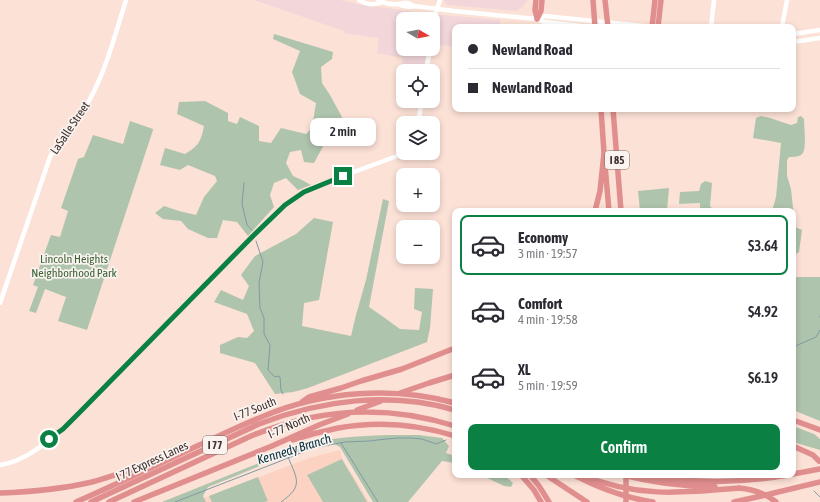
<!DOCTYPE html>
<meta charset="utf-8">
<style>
:root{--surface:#fff;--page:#f2f2f3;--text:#2b2b33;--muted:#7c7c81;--line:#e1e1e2;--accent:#0b8043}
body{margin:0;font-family:"Asap Condensed",sans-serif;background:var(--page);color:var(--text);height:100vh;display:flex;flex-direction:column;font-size:15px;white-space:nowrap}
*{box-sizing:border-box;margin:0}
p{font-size:13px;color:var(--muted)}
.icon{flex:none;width:22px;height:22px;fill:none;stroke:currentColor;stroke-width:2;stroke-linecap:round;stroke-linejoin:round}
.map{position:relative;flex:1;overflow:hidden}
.details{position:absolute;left:452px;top:208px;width:344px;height:270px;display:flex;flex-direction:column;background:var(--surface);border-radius:8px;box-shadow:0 2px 6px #0003}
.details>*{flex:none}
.banner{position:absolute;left:452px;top:24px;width:344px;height:88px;border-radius:8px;box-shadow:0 2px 6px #0003;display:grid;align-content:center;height:88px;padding:0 16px;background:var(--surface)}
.needle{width:26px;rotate:99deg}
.fabs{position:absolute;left:396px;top:12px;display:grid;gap:8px}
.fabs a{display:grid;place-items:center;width:44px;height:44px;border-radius:8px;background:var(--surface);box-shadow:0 2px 6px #0003;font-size:20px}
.end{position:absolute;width:18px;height:18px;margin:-9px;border:5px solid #0b8043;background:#fff;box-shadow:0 0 0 2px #fff}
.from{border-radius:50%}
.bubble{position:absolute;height:28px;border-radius:8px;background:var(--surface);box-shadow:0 2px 6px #0003;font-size:13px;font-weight:600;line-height:28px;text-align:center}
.banner b{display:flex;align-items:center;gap:14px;height:38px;font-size:15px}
.banner b+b{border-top:1px solid var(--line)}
.banner i{width:10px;height:10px;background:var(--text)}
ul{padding:7px 0 0;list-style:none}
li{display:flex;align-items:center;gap:12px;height:60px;margin:0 8px 6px;padding:0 8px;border:2px solid transparent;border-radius:8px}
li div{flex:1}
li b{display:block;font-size:15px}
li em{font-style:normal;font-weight:600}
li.current{border-color:var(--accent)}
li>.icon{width:36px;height:36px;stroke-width:1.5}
.cta{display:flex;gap:8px;margin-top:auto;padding:8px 16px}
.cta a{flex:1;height:46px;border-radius:8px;background:var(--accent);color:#fff;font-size:16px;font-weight:600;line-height:46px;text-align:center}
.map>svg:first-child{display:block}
</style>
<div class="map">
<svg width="820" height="502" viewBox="0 0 820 502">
<rect width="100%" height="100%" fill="#fce1d6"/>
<!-- commercial -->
<path fill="#f1d6da" d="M254,0H340L357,4L429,14L431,16V19H403V49H427L423,71L401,70L403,58L377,53L379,38L344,33V31Z
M444,0H527V2L517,11L449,5L446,4Z
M438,15H441L500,20L499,27H455V47L433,44L437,17Z"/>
<!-- built -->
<path fill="#fcd3c2" d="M340,450L344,465L353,475L369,502H203L201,499L309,458Z"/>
<!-- green -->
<path fill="#afc4ac" d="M274,34L333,52L332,59L321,67L322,83L330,95L342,117L345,135L327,139L314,163L304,162L301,150L290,152L286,163L293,176L302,180L311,185L298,190L286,178L274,183L270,195L274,207L248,236L237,222L223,220L217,238H208L188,229L181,221L163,219L155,213L164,206L179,211L196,215L204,197L217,181L215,176L188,165L180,170L160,165L165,148L185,154C199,146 201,141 204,126L177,114L179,102L205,101L228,113V121L237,124L240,117L259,126V141L271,143L281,128L306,134L312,128L316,103L300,94L292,72L300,51L273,39Z
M761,116L770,118L791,125L797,123L798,117L801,116L804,119C804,126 807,150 802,154C799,157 793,157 789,157L787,160V176L791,189L794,217L793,226L802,230L799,252L793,256V211H772L776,197L781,143L753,138L756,118Z
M130,121L153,129V130L87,330L58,321L66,297L45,289L36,313L29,311L38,287L33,285L51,235L60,237L68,211L61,208L78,159L84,157L93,135L123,144Z
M705,181L712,183L710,206L714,211H700V203L679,204L680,192L699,191L701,184Z
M669,188L667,211H640L638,191Z
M383,199L389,201L369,307L382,316L400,329L419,330L422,312L414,309L415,288L433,289L430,328L427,342L308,388L293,392L275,394L255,363L220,353V345L238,337L247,338L254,331L247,314L214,302L221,290L243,300L249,286L241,275L255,256L296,234L314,218L333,222L319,300L304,303L302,326L351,336L356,315L366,280Z
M793,277H820V421L793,410Z
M793,426L814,434L820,439V450L793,442Z
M419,435L442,438L449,446L446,453L455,456V463L442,461L408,502H373L340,447L333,443C290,451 249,471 208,487L203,496L206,502H162L294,449C301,446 308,443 315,442C349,435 384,435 419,435Z
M342,459L367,502H323L307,475Z
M481,475H504L513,483L511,487L504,486Z
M258,477L268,501L264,502H212L209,496Z"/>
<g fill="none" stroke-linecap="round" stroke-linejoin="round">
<!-- stream -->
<path stroke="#7e9ba6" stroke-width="1" d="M244,183L242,204L247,225L252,230
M256,241L263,262L259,283L260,308L264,318V334L270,345L268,370L275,377L278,376L280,377L281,390L283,394
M820,316V317
M793,347L816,337L820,330
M341,443L378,502
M814,491L820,497
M175,502L273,464L313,448L345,442L370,441L377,440L397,438H411L422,439L436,444L446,440
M281,502C304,486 297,479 288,457"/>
<!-- secondary -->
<path stroke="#fff" stroke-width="4.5" d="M359,0C366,5 375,5 383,2
M378,0C384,3 392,5 398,4C406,3 407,1 414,6L454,11L537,19L544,22L590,27
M398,4C404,7 408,8 414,6
M537,19L545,16L652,27
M711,27L714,0
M782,27L787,0
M433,28L436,12L440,0
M793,34L820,30
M793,42L820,38
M426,71L430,49
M418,123L422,101
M0,303L50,157C61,136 79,120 90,99C106,70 116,32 126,0
M0,465C25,462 50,440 68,424L253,236L285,205L304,192L319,185L405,153"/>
<!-- highway -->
<path stroke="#e18f8e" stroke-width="5.5" d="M536,0L535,10L537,18
M593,0L595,27
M605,0L608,27
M537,19L541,11L542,0
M652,27L655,0
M658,27L661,0
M613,109L621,211
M605,165L609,211
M595,211L600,191L604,153L601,109
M400,393L429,383L455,375
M302,402L309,397L341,388L361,381L402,369L455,348
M357,410L381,401
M793,420L820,430
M293,440C308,435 323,431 338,428C377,421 417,424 455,436
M793,446L813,455L819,461
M793,474L820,469
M521,475L534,490L541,502
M530,475L539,486L549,502
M546,475L587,502
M574,475C599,488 626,498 653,502
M582,475C637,498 682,493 740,488
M624,475C654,483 685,486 715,487
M649,475C695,484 742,483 788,475
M738,488C753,489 765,493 776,502
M0,493C31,492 62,489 92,482C111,477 129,469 148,466
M76,502C117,484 157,465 197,446C219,436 241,425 264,416C323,391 393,386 455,403
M91,502L259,424C321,400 390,391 455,410
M109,502L251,436C318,408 386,404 455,426
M134,502L272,446L319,425L348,414
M626,502V475
M734,502L757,497L820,482"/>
</g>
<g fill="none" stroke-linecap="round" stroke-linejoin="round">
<!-- route -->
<path stroke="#0b8043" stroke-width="5" d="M49,439L63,429L80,412L253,236L285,205L304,192L343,176"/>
</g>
<g text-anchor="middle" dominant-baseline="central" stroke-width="3.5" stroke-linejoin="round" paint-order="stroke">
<!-- shield labels -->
<g fill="#faf3f0" stroke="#776c68" stroke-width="1">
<rect x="605" y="151" width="24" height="18" rx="3"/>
<rect x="203" y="436" width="24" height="18" rx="3"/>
</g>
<g font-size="11" font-weight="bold" fill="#3f322d">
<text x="617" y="160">I 85</text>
<text x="215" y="445">I 77</text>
</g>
<!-- street labels -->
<g font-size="12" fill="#3f322d" stroke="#faf3f0">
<text transform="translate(70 128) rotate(-56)">LaSalle Street</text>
<text transform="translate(255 409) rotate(-22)">I-77 South</text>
<text transform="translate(289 426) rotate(-24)">I-77 North</text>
<text transform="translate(152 461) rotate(-25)">I 77 Express Lanes</text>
</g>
<!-- park labels -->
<g font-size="12" fill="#3b6436" stroke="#faf3f0">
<text x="74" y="259">Lincoln Heights<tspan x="74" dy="14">Neighborhood Park</tspan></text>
</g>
<!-- water labels -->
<g font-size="13" font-style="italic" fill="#05313f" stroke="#faf3f0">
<text transform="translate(294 449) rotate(-17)">Kennedy Branch</text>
</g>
</g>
</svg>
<div class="fabs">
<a><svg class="needle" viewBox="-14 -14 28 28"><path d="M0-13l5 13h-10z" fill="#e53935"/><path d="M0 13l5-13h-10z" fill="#7c7c81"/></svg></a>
<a><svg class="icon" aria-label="locate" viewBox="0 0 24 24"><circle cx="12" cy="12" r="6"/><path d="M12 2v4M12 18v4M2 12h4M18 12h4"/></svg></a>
<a><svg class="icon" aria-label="layers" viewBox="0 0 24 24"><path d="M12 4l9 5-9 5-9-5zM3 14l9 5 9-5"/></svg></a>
<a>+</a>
<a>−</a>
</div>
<i class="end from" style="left:49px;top:439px"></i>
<i class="end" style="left:343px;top:176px"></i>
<div class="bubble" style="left:310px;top:118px;width:66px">2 min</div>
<div class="banner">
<b><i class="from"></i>Newland Road</b>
<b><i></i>Newland Road</b>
</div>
<section class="details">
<ul>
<li class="current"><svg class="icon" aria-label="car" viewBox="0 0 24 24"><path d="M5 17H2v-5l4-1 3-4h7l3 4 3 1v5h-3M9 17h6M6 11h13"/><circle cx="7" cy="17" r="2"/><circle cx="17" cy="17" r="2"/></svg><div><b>Economy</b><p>3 min · 19:57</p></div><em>$3.64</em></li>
<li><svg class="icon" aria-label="car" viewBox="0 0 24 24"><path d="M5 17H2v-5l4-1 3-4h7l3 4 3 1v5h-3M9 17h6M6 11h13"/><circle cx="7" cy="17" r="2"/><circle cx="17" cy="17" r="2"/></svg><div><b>Comfort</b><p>4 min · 19:58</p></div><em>$4.92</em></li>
<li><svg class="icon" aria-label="car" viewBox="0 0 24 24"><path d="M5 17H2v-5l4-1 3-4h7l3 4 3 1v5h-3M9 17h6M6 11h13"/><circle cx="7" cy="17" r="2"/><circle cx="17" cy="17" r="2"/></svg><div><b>XL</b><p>5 min · 19:59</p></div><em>$6.19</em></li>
</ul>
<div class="cta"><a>Confirm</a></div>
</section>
</div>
